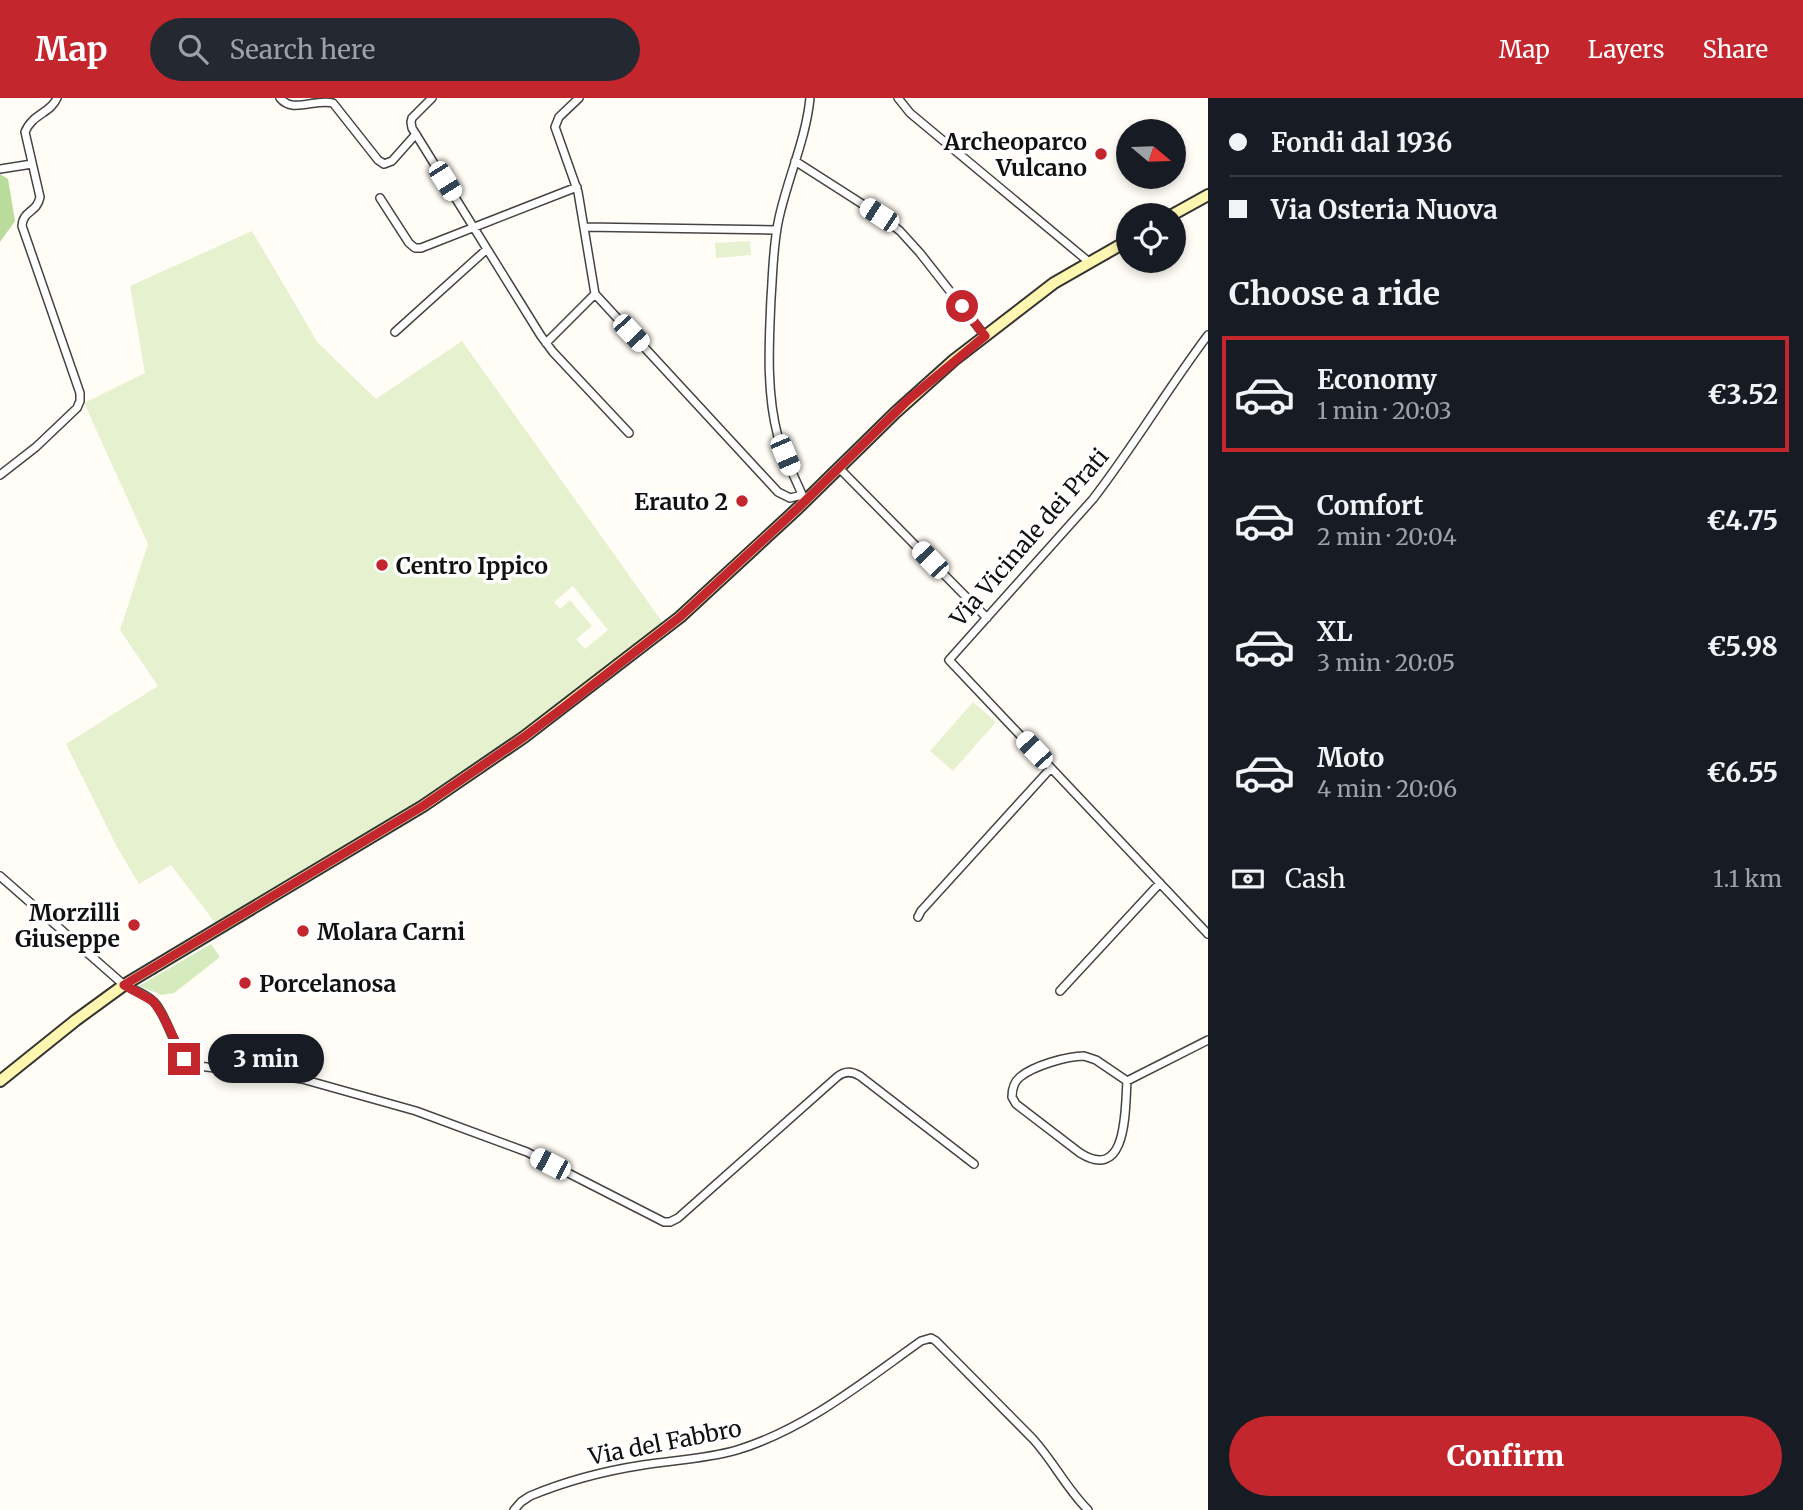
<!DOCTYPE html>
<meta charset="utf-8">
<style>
:root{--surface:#171b24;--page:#242831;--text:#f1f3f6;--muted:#9ea1a6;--line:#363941;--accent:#c4262e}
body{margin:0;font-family:Merriweather,serif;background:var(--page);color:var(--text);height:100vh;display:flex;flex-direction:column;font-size:26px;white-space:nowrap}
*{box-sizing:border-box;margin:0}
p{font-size:23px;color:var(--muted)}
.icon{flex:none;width:38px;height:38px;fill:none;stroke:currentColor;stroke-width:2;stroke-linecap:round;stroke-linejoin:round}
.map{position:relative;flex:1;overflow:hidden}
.sheet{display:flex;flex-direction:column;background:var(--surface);width:595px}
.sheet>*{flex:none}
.hud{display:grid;align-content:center;height:154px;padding:0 21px;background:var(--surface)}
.needle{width:46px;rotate:109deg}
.tools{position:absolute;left:1116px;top:21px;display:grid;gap:14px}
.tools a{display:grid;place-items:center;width:70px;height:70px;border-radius:50%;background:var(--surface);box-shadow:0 4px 10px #0003;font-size:35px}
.end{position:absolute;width:32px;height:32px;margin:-16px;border:9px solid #c4262e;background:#fff;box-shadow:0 0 0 4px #fff}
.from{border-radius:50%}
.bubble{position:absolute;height:49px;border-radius:24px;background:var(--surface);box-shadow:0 4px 10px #0003;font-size:23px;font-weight:800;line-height:49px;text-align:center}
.car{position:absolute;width:21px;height:42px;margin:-21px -10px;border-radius:9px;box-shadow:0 0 5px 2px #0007;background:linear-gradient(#fff 24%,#345 0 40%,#fff 0 76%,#345 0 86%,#fff 0)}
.hud b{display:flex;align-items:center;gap:24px;height:66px;font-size:26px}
.hud b+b{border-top:2px solid var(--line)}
.hud i{width:18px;height:18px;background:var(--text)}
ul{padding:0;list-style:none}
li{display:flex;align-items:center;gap:21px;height:116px;margin:0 14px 10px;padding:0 7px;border:4px solid transparent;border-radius:0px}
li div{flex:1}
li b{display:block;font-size:26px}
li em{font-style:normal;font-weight:800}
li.current{border-color:var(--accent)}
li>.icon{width:63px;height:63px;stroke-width:1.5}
h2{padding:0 21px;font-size:32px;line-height:84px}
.pay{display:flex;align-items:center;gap:18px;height:77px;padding:0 21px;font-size:26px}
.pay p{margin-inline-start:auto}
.cta{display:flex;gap:14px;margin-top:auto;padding:14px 21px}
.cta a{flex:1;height:80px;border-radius:42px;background:var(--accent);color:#fff;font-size:28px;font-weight:800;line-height:80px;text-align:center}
header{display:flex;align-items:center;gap:42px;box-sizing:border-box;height:98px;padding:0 35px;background:var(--accent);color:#fff}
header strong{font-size:33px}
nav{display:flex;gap:38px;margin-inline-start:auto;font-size:24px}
.search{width:490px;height:63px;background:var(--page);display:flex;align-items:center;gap:18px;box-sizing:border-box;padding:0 24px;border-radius:38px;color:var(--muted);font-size:26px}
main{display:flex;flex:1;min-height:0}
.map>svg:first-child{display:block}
</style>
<header>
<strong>Map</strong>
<div class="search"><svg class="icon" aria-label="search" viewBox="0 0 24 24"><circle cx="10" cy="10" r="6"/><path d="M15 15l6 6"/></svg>Search here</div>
<nav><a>Map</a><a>Layers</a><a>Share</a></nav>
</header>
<main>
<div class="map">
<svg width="1208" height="1412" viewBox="0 0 1208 1412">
<rect width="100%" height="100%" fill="#fffdf5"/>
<!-- green -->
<path fill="#d5ebbd" d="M211,846L220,859L174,895L162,897L139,888Z"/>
<!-- forest -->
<path fill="#b9dc9c" d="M0,76L8,81L15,123L0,144Z"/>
<!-- pitch -->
<path fill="#e6f2cf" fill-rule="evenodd" d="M252,133L318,245L376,301L462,243L663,525L523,633L422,701L216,826L171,767L139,786L117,749L66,646L158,588L120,532L148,446L84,305L145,275L130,188ZM573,488L608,532L585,551L576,541L592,528L570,502L560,511L554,504Z
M750,143L751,157L716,160L715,145Z
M973,604L996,624L953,673L930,653Z"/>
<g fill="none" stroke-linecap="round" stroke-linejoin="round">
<!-- street casing -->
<g stroke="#444" stroke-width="10">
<path id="street" d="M280,0C292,16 316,0 333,5L378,62L384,66L392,63L416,36
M432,0L412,20L411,24L412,30L541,238L553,254L629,335
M898,0L910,15L1089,164
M795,63L881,118L900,133L920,155L985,238
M0,71L32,66
M380,100L409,145L415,150H421L577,89
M584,129L776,132
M595,196L778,394L790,400L802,397
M395,234L487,151
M1208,237C1168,290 1134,348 1093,401L949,562L1208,836
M546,245L595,196L578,94L555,29L559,19L579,0
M839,370L987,520
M0,377L36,349L77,310L80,303V295L22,128C23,112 37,115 40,99L25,34C32,16 51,15 57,0
M805,403C796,382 785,361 778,339C766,294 769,246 771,200C773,173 773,146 779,120C788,79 806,41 810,0
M0,778L124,887C134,892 146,896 154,904C169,920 175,957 191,967L302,981L416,1013L527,1054L664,1124H670L678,1120L837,979C844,973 852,973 860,978L974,1066
M918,819L921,813L1051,670
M1060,893L1160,785
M1084,958L1096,962L1127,983C1125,1010 1128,1085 1080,1055L1016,1006L1012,999C1012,991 1014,984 1020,979C1033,968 1067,958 1084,958Z
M1127,983L1208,942
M514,1412L521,1404L530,1398C566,1383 604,1373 643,1367C674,1362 706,1361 737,1352C806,1331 863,1284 921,1243L931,1240L936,1243L1033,1341C1054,1364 1066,1390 1088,1412"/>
</g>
<!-- secondary casing -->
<g stroke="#333" stroke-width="14">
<path id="secondary" d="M1172,117L1208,97
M0,983L76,922L124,887L423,708L524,639L680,519L798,410L896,314L954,262L1054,185L1129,142"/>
</g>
<!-- street -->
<use href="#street" stroke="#fff" stroke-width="7"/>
<!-- secondary -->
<use href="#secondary" stroke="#fff6b0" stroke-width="10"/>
</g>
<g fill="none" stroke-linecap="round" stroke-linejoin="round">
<!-- route -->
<path stroke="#c4262e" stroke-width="9" d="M184,961L162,916L153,903L124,887L423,708L524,639L564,609L680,519L798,410L908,302L985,238L962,208"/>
</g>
<!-- markers -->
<g fill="#c4262e" stroke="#fff" stroke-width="2.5">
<circle cx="1101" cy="56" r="7"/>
<circle cx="742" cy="403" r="7"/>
<circle cx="382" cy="467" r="7"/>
<circle cx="134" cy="827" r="7"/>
<circle cx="303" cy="833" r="7"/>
<circle cx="245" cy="885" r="7"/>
</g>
<g text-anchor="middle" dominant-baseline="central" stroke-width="7" stroke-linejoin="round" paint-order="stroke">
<!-- poi labels -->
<g font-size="23" font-weight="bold" fill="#111" stroke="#fff" text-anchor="end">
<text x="1087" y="43">Archeoparco<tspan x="1087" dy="26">Vulcano</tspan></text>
<text x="728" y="403">Erauto 2</text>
<text x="396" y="467" text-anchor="start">Centro Ippico</text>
<text x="120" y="814">Morzilli<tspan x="120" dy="26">Giuseppe</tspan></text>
<text x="317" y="833" text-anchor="start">Molara Carni</text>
<text x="259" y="885" text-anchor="start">Porcelanosa</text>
</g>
<!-- street labels -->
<g font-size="23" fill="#111" stroke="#fff">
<text transform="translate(1029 439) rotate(-49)">Via Vicinale dei Prati</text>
<text transform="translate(665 1344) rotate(-11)">Via del Fabbro</text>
</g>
</g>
</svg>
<div class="tools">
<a><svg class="needle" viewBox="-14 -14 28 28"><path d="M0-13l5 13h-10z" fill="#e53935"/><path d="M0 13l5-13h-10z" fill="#9ea1a6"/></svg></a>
<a><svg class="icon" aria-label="locate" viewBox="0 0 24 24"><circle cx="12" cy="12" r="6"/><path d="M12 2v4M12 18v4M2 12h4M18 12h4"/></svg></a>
</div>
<i class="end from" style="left:962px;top:208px"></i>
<i class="end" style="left:184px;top:961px"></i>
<div class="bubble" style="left:208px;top:936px;width:116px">3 min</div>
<i class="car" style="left:445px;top:83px;rotate:148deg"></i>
<i class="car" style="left:879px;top:117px;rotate:303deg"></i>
<i class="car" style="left:631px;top:235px;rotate:137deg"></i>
<i class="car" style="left:785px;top:357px;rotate:157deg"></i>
<i class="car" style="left:930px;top:462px;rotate:316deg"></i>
<i class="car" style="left:1034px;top:652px;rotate:317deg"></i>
<i class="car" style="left:550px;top:1066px;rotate:297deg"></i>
</div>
<section class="sheet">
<div class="hud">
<b><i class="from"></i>Fondi dal 1936</b>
<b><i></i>Via Osteria Nuova</b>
</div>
<h2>Choose a ride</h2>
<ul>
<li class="current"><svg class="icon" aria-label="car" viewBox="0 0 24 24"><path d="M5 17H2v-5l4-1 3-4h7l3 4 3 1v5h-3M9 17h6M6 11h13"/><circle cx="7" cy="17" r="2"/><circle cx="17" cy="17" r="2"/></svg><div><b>Economy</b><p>1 min · 20:03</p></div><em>€3.52</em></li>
<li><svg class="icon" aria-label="car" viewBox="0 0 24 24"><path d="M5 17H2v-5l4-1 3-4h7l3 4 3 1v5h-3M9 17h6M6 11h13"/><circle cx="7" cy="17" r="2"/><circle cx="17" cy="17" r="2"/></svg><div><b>Comfort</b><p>2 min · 20:04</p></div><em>€4.75</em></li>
<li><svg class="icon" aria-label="car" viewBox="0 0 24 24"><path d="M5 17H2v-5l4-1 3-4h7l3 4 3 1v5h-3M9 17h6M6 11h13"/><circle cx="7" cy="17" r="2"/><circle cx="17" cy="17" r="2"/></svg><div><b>XL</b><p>3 min · 20:05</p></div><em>€5.98</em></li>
<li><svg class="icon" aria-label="car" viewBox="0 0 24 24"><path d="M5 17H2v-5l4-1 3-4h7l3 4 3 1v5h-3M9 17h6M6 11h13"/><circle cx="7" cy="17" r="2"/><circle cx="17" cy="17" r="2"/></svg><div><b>Moto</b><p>4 min · 20:06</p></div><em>€6.55</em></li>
</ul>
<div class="pay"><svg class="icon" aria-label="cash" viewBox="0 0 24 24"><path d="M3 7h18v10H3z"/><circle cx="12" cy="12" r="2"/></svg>Cash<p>1.1 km</p></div>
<div class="cta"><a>Confirm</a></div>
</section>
</main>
